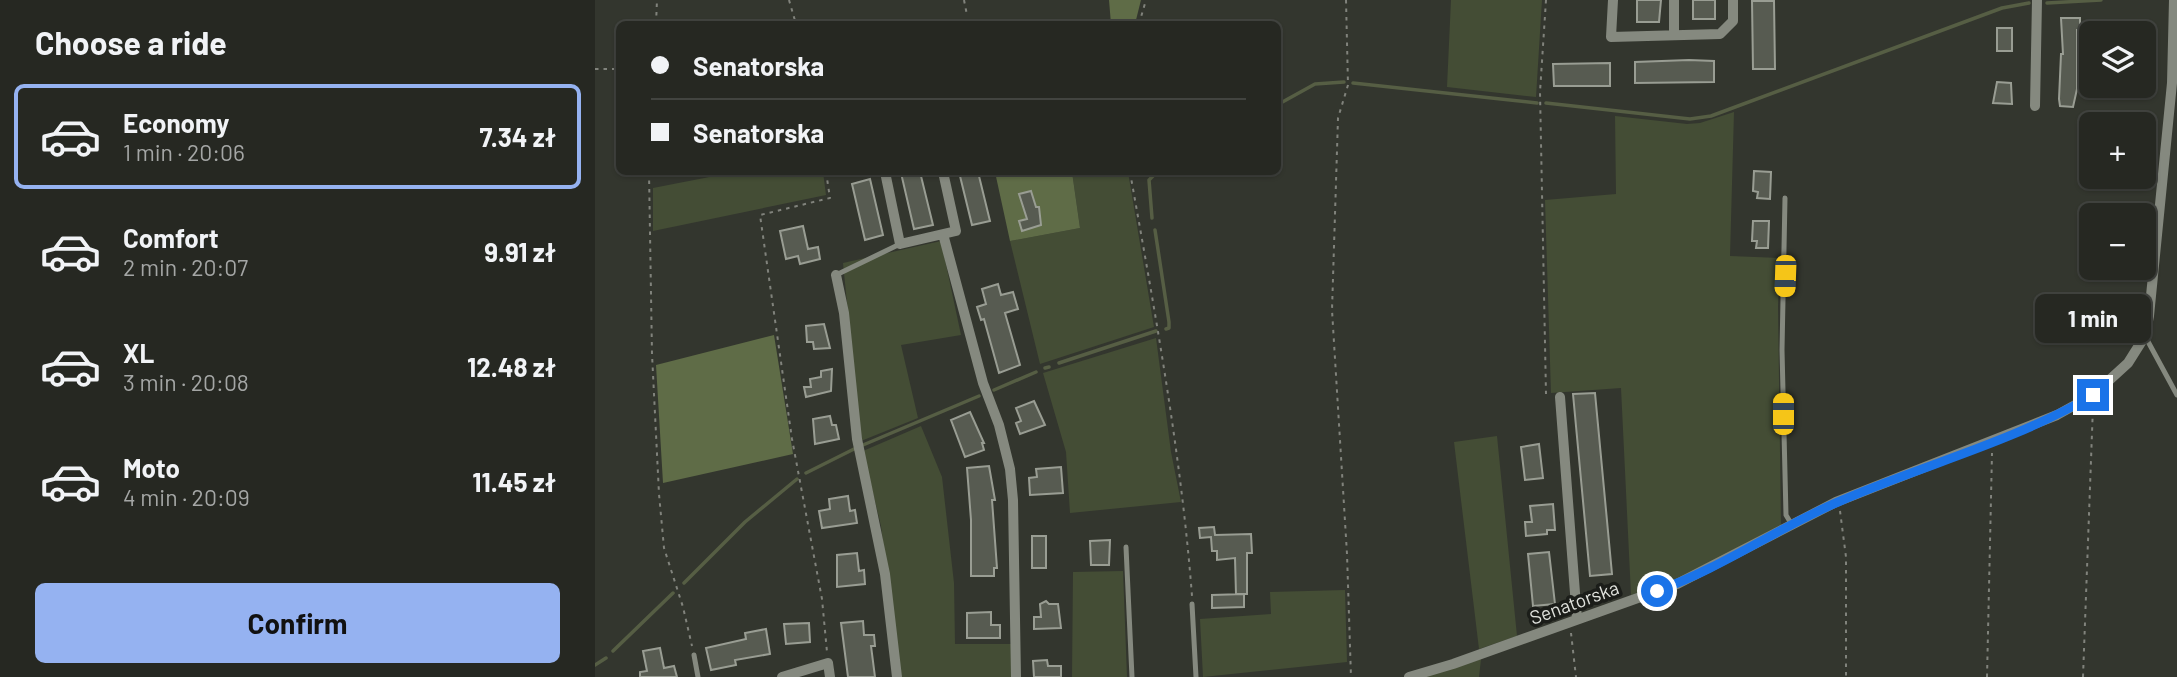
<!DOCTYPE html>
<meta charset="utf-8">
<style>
:root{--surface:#262822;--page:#32342f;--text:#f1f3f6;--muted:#a4a6a5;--line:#424440;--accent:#95b2f1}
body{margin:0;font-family:Barlow,sans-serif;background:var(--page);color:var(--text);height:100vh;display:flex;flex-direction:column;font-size:26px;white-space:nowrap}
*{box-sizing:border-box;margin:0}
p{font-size:23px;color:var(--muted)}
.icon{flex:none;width:38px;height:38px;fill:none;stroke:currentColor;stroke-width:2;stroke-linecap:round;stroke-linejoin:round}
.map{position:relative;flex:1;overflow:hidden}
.side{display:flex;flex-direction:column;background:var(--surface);width:595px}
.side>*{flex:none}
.hud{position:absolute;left:21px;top:21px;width:665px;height:154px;border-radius:10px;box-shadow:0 2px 5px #0004,0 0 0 2px var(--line);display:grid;align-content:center;height:154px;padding:0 35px;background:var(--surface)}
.tools{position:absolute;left:1484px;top:21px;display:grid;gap:14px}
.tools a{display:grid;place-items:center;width:77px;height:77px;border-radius:10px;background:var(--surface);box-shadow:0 2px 5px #0004,0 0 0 2px var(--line);font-size:35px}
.end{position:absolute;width:32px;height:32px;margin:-16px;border:9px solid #1a73e8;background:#fff;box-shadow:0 0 0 4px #fff}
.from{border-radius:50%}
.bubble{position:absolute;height:49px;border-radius:10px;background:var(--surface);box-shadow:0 2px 5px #0004,0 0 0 2px var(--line);font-size:23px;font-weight:700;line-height:49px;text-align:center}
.car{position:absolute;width:21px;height:42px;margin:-21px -10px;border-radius:9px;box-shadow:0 0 5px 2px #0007;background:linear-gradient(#f5c518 24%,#345 0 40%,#f5c518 0 76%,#345 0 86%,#f5c518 0)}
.hud b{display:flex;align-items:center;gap:24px;height:66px;font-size:26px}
.hud b+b{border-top:2px solid var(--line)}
.hud i{width:18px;height:18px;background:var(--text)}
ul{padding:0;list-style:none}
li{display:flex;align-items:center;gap:21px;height:105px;margin:0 14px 10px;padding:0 21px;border:4px solid transparent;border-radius:10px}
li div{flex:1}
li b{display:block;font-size:26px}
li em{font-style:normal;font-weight:700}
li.current{border-color:var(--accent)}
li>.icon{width:63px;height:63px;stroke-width:1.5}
h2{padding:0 35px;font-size:32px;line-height:84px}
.action{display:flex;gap:14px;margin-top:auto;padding:14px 35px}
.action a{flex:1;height:80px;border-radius:10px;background:var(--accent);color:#111;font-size:28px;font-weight:700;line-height:80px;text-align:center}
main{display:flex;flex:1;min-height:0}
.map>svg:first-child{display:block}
</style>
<main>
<section class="side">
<h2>Choose a ride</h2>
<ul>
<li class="current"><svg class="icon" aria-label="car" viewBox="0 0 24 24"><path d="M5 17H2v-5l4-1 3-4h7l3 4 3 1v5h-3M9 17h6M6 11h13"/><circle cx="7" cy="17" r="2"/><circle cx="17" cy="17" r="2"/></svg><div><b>Economy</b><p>1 min · 20:06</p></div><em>7.34 zł</em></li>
<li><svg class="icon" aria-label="car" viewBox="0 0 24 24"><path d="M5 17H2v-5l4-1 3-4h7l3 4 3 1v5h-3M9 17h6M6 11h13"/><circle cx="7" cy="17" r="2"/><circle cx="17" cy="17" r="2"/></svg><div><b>Comfort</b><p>2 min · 20:07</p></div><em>9.91 zł</em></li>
<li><svg class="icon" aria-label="car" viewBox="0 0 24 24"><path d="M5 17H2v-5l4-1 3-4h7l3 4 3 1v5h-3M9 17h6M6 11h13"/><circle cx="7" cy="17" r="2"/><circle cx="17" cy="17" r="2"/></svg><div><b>XL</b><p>3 min · 20:08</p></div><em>12.48 zł</em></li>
<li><svg class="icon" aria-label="car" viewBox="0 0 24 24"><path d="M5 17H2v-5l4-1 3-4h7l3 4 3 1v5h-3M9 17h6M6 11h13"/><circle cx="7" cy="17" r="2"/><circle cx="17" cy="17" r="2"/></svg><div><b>Moto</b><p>4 min · 20:09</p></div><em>11.45 zł</em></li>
</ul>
<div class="action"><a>Confirm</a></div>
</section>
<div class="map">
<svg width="1582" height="677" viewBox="0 0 1582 677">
<rect width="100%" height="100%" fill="#33362e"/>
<!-- green -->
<path fill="#444d35" d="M856,0H947L941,97L852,87Z
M1139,112L1135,256L1185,258L1183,306L1186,525L1089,576L1036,595L1026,388L956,393L950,200L1021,194L1020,116L1092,124L1105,123Z
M140,172H228L231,195L58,231V188Z
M477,172H533L559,327L445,364L415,241L485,228Z
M346,241L366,335L306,345L323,418L266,441L248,263Z
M561,338L576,452L586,502L475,513L471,452L448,373Z
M326,426L347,477L359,583L360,644H416V677H305L286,526L268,451Z
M902,436L922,636L884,649L859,442Z
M528,571L532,677H477L478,572Z
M750,590L752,662L608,677L605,619L676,614L675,592Z
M886,659L884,677H827Z"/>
<!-- forest -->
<path fill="#5f6c47" d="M514,0H546L540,24H516Z
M400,172H477L485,228L415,241Z
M179,335L198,454L68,483L61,365Z"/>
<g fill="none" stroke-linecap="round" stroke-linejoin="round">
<!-- stream -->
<path stroke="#565e44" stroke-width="3.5" d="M1452,3L1506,0
M758,83L942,103
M951,103L1095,119L1116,116L1407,8L1434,3
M682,105L720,84L749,82
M557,218L554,180L562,172
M560,230L574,322V328L571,329
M464,363L561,331
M450,368L454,367
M399,390L441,372
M268,445L384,396
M211,473L259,449
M89,583L150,522L202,479
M18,651L78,593
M0,665L11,658"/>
</g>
<!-- building -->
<path fill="#575b51" stroke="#999d93" stroke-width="2" d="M1042,0H1066L1064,22H1042Z
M1098,0H1120V19H1098Z
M1157,1H1179L1180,69H1158Z
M1466,18H1485V30H1482V89L1478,107L1465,106L1464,99L1466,54H1468Z
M1402,28H1417V51H1402Z
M1094,60L1119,61V82L1040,83V62Z
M1015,63V86H959L958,64Z
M1402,82L1416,83L1417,104L1398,103Z
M1159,171L1176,172L1175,199L1162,198L1163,192L1158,191Z
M325,172L338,225L319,229L306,173Z
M364,172H383L395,221L377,225Z
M275,179L288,235L270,240L257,184Z
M436,191L441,207H444L446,225L427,231L424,221L432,219L424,194Z
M1158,221H1174L1173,248H1161L1162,241H1157Z
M208,226L213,249L223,247L225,259L205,264L203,256L191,259L185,231Z
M403,284L406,295L418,292L423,309L410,313L425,365L404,373L389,319L386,320L382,307L391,304L387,289Z
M229,324L235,348L219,349L218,342H212L211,326Z
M237,369L236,391L211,397L209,387H216L215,379L226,377V371Z
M1000,393L1017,574L995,576L978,394Z
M439,401L450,425L425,434L421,423L426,421L421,408Z
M375,412L389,443H387L389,450L370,457L356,420Z
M235,416L237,425H241L244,439L220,444L218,419Z
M944,444L948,478L930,480L926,447Z
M394,466L400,500H397L402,568H399V576H376V520L372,468Z
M466,467L468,493L435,495L434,478L442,477L441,469Z
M253,496L255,511L260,510L262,523L227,528L224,511L235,509L234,499Z
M958,504L960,530H952V534L931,536L930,522H937L935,506Z
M619,527L620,535L656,534L657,553H652V594H641L640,558L622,560V551H617L616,537L605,538L604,528Z
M437,536H451V568H437Z
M515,540L514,565H496L495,541Z
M954,552L960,604L938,606L933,554Z
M262,553L264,571L269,570L270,584L242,587V555Z
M649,594V607L617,608V595Z
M451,601L454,604H463L466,628L439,629V617H446L445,604Z
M396,612V625H405V638H372V613Z
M268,621L269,635H279L280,646H276L280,677H253L246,623Z
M214,623L215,642L191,644L189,624Z
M171,629L175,654L140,660L141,665L116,670L111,648L151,639L150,633Z
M65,648L69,668L79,666L82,677H45V672L52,671L48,651Z
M452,660L453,666H466V677H439L438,661Z"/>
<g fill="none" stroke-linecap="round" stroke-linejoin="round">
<!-- path -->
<path stroke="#81837c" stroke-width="2" stroke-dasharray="3.5 5" stroke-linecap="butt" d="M194,0L201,24
M369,0L372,15
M751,0L753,85L743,118L737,310L752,554L756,677
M951,0L945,92L951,394
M61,24L62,0
M544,24L551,0
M0,69H24
M54,172L57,354L64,494L69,548L88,607L97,646
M231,172L235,198L165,215L197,439L227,599L232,652
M535,172C560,312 586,453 597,596
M1245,511L1251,557V677
M976,633L981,677
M1392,677L1397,453
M1488,677L1498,406"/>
<!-- service -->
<path stroke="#85897f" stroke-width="5" d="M1190,198L1187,350L1191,515L1197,525
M241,275L305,244
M1550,336L1582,395
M531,547L537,677
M597,604L601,677
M99,655L103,677"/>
<!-- minor -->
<path stroke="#85897f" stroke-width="10" d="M1018,0L1016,37L1125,34L1138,21V0
M1079,35V0
M1440,106L1442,0
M290,172L305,244L361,231L348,172
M348,234L388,383L404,425L415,469L418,500L421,677
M241,275L249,313L262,439L290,574L302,677
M965,397L982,619
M187,677L233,663L235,677
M814,677L858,664L1082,584L1241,502L1462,415L1498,395L1533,363L1550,336L1554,316L1577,83L1579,0"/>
</g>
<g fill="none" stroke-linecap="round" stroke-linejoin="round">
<!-- route -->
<path stroke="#1a73e8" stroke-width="9" d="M1062,591C1126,568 1181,529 1243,502C1327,465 1419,442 1498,395"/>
</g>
<g text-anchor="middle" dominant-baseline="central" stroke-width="7" stroke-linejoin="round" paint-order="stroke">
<!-- street labels -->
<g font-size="19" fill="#e0e2dd" stroke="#1b1d19">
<text transform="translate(979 602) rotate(-20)">Senatorska</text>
</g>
</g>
</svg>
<div class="tools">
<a><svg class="icon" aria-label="layers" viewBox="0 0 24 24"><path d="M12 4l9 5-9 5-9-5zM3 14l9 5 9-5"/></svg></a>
<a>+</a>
<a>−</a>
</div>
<i class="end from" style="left:1062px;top:591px"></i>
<i class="end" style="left:1498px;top:395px"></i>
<div class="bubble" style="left:1440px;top:294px;width:116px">1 min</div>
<i class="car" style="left:1190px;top:276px;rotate:182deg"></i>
<i class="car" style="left:1188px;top:414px;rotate:0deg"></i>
<div class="hud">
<b><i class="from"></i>Senatorska</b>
<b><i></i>Senatorska</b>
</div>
</div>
</main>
